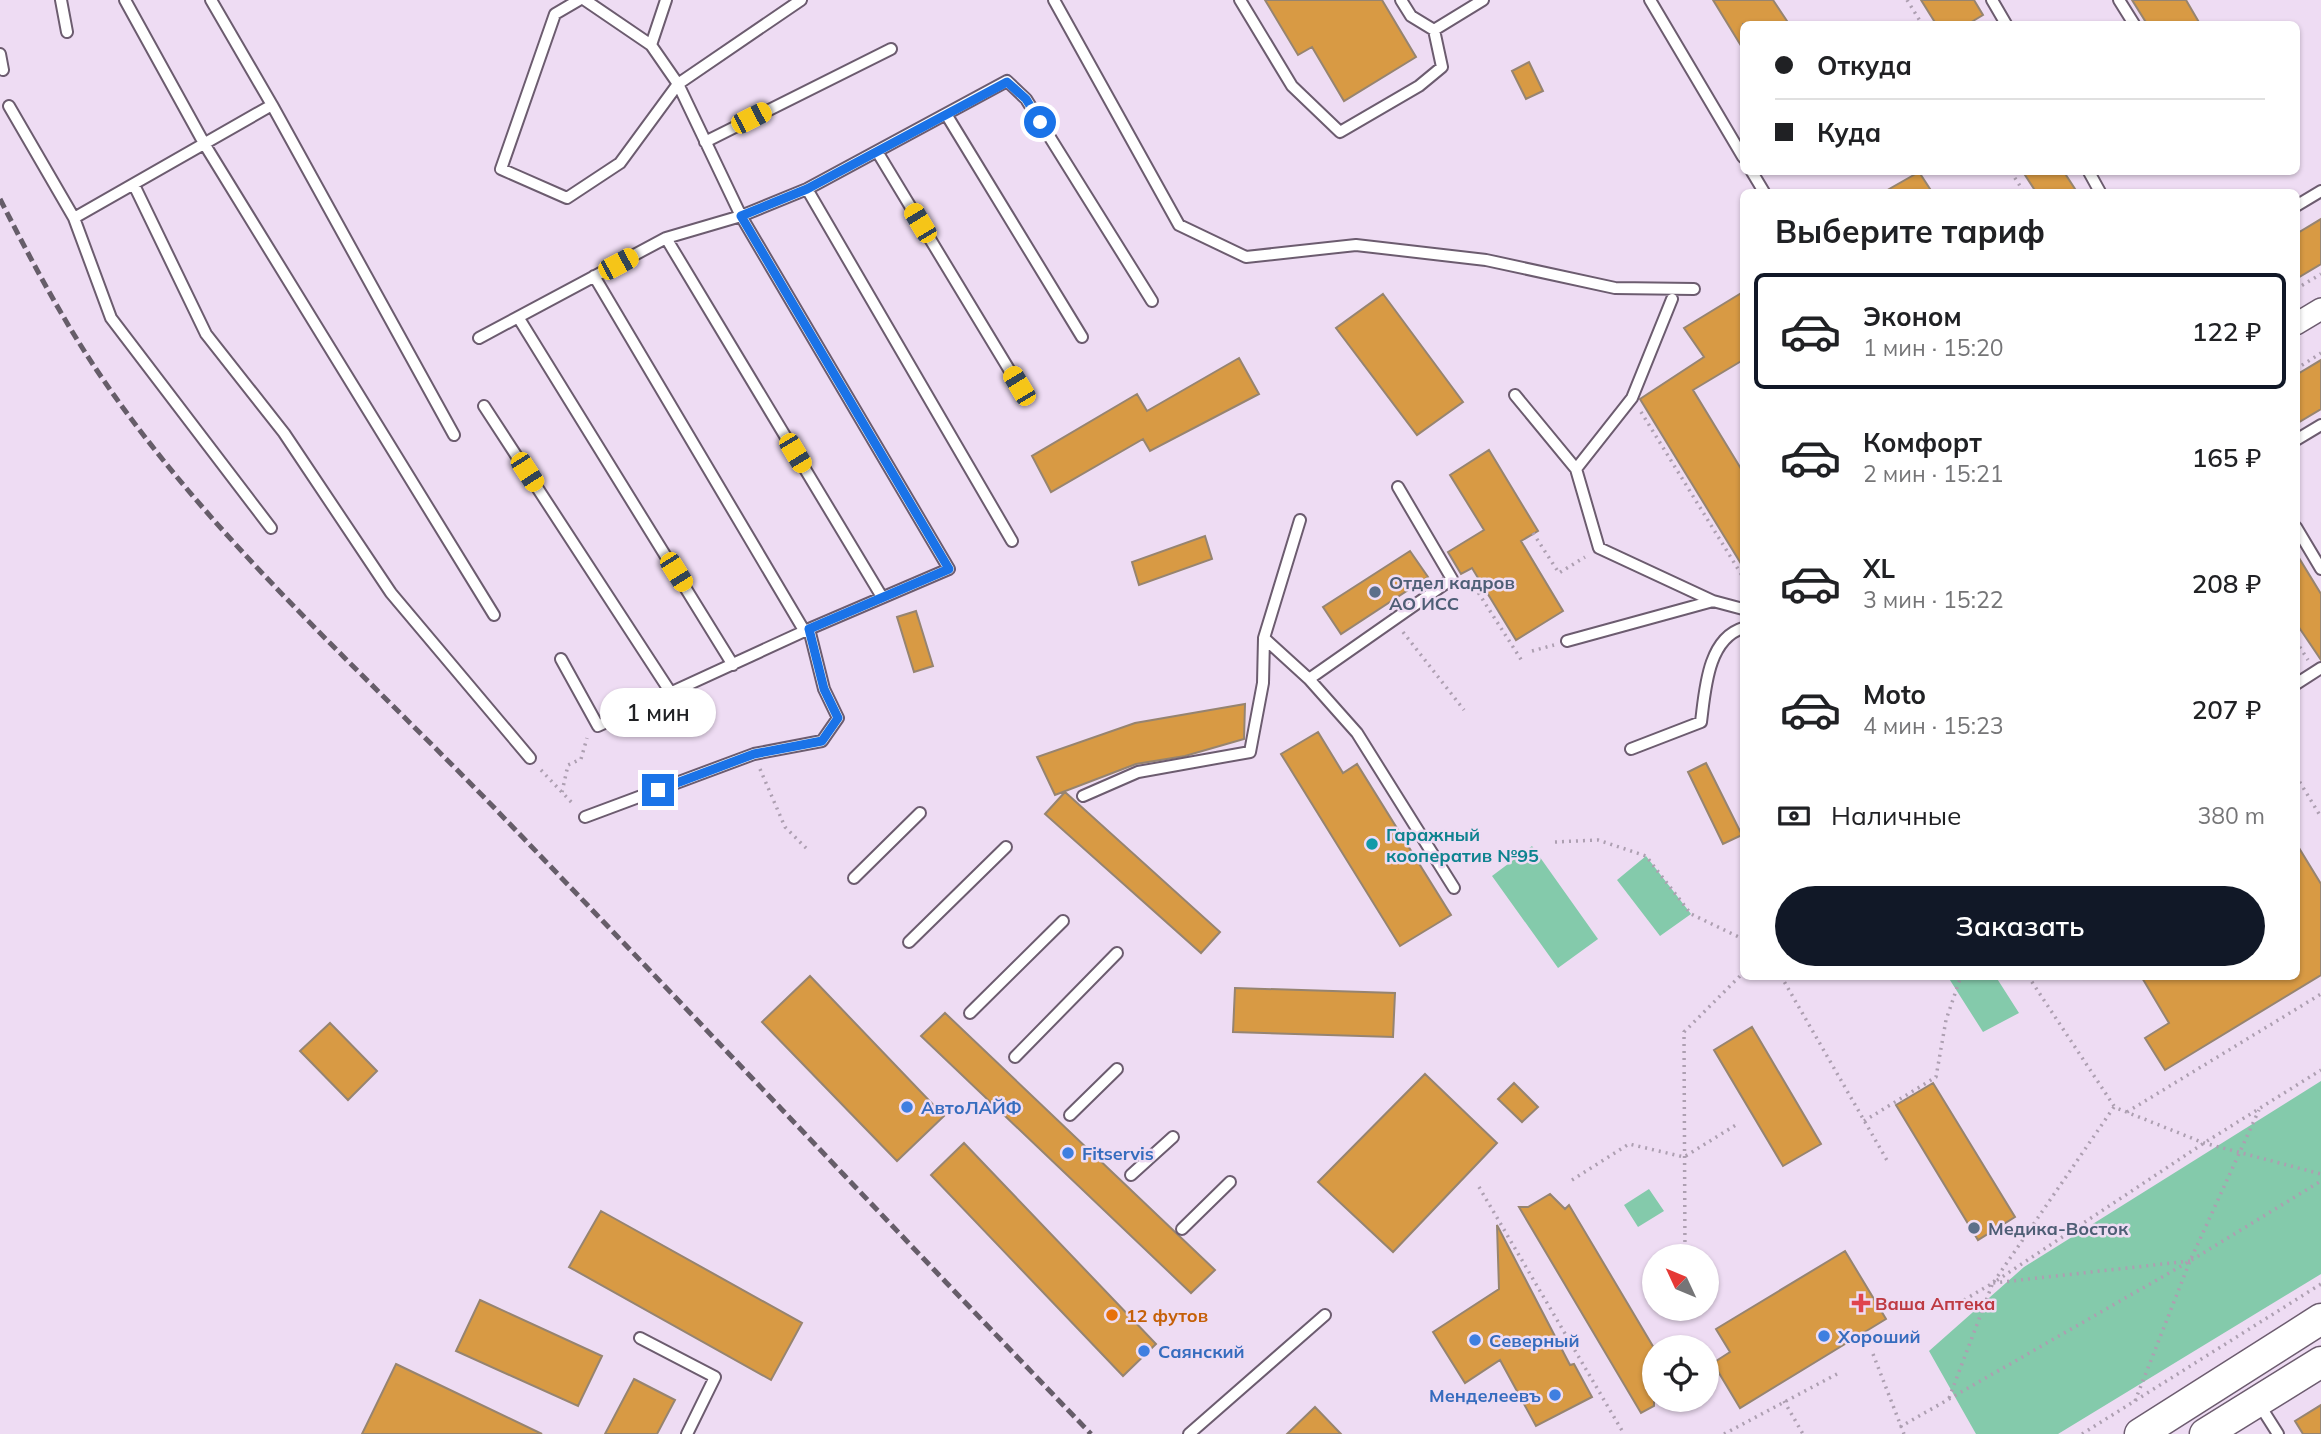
<!DOCTYPE html>
<html lang="ru">
<meta charset="utf-8">
<style>
:root{--surface:#fff;--page:#f2f2f2;--text:#202124;--muted:#757577;--line:#e0e0e0;--accent:#111827}
body{margin:0;font-family:Mulish,sans-serif;background:var(--page);color:var(--text);height:100vh;display:flex;flex-direction:column;font-size:26px;white-space:nowrap}
*{box-sizing:border-box;margin:0}
p{font-size:23px;color:var(--muted)}
.icon{flex:none;width:38px;height:38px;fill:none;stroke:currentColor;stroke-width:2;stroke-linecap:round;stroke-linejoin:round}
.map{position:relative;flex:1;overflow:hidden}
.details{position:absolute;left:1740px;top:189px;width:560px;height:791px;display:flex;flex-direction:column;background:var(--surface);border-radius:10px;box-shadow:0 2px 5px #0004}
.details>*{flex:none}
.top-card{position:absolute;left:1740px;top:21px;width:560px;height:154px;border-radius:10px;box-shadow:0 2px 5px #0004;display:grid;align-content:center;height:154px;padding:0 35px;background:var(--surface)}
.needle{width:46px;rotate:314deg}
.buttons{position:absolute;left:1642px;top:1244px;display:grid;gap:14px}
.buttons a{display:grid;place-items:center;width:77px;height:77px;border-radius:50%;background:var(--surface);box-shadow:0 2px 5px #0004;font-size:35px}
.end{position:absolute;width:32px;height:32px;margin:-16px;border:9px solid #1a73e8;background:#fff;box-shadow:0 0 0 4px #fff}
.from{border-radius:50%}
.bubble{position:absolute;height:49px;border-radius:24px;background:var(--surface);box-shadow:0 2px 5px #0004;font-size:23px;font-weight:600;line-height:49px;text-align:center}
.car{position:absolute;width:21px;height:42px;margin:-21px -10px;border-radius:9px;box-shadow:0 0 5px 2px #0007;background:linear-gradient(#f5c518 24%,#345 0 40%,#f5c518 0 76%,#345 0 86%,#f5c518 0)}
.top-card b{display:flex;align-items:center;gap:24px;height:66px;font-size:26px}
.top-card b+b{border-top:2px solid var(--line)}
.top-card i{width:18px;height:18px;background:var(--text)}
ul{padding:0;list-style:none}
li{display:flex;align-items:center;gap:21px;height:116px;margin:0 14px 10px;padding:0 21px;border:4px solid transparent;border-radius:10px}
li div{flex:1}
li b{display:block;font-size:26px}
li em{font-style:normal;font-weight:600}
li.active{border-color:var(--accent)}
li>.icon{width:63px;height:63px;stroke-width:1.5}
h2{padding:0 35px;font-size:32px;line-height:84px}
.pay{display:flex;align-items:center;gap:18px;height:77px;padding:0 35px;font-size:26px}
.pay p{margin-inline-start:auto}
.primary-button{display:flex;gap:14px;margin-top:auto;padding:14px 35px}
.primary-button a{flex:1;height:80px;border-radius:42px;background:var(--accent);color:#fff;font-size:28px;font-weight:600;line-height:80px;text-align:center}
.map>svg:first-child{display:block}
</style>
<div class="map">
<svg width="2321" height="1434" viewBox="0 0 2321 1434">
<rect width="100%" height="100%" fill="#eedcf3"/>
<!-- green -->
<path fill="#84caab" d="M1532,846L1598,939L1558,968L1492,876Z
M1646,856L1691,914L1660,936L1617,880Z
M1948,977H1996L2019,1013L1983,1032Z
M2321,1081V1274L2058,1434H1976L1929,1351L2024,1267Z
M1649,1189L1664,1211L1638,1227L1624,1205Z"/>
<!-- building -->
<path fill="#d89a44" stroke="#968470" stroke-width="2" d="M1265,0H1382L1416,57L1344,101L1312,47L1298,55Z
M1713,0H1773L1789,24H1743V49Z
M1921,0H1974L1983,15L1968,24H1936Z
M2132,0H2186L2200,24H2147Z
M1529,62L1543,91L1526,99L1512,71Z
M1919,172L1932,192H1884Z
M2023,172H2064L2077,192H2036Z
M2321,219V264L2296,279V234Z
M1743,292V360L1693,390L1743,472V567L1640,399L1704,357L1684,328Z
M1383,294L1463,402L1417,435L1336,328Z
M1239,358L1259,394L1150,451L1143,439L1051,492L1032,456L1137,394L1147,411Z
M2321,360V409L2296,424V375Z
M1489,450L1538,531L1521,541L1563,611L1516,640L1472,568L1461,574L1448,552L1484,530L1450,475Z
M1205,536L1212,559L1139,585L1132,562Z
M1410,551L1428,577L1341,634L1323,607Z
M2296,553L2321,594V660L2296,623Z
M916,611L933,666L914,672L897,617Z
M1245,704L1244,739L1185,756L1136,764L1055,795L1037,757L1135,723Z
M1318,732L1343,773L1357,764L1451,915L1400,946L1281,754Z
M1706,763L1742,835L1723,844L1688,772Z
M1065,792L1220,932L1201,953L1045,814Z
M2296,843L2321,884V975L2165,1070L2145,1038L2169,1023L2141,976H2296Z
M810,976L944,1116L897,1161L762,1022Z
M1235,988L1395,993L1393,1037L1233,1032Z
M945,1013L1215,1270L1191,1293L921,1036Z
M330,1023L377,1071L348,1100L300,1051Z
M1752,1027L1821,1144L1783,1166L1714,1050Z
M1425,1074L1497,1143L1393,1252L1318,1182Z
M1514,1083L1538,1107L1522,1122L1498,1099Z
M1933,1083L2015,1217L1978,1240L1896,1105Z
M964,1143L1156,1344L1123,1376L931,1175Z
M1550,1194L1565,1209L1569,1205L1654,1348V1406L1641,1413L1519,1207H1528Z
M601,1211L802,1323L771,1380L569,1267Z
M1497,1225L1570,1365L1574,1364L1592,1397L1536,1426L1500,1360L1465,1383L1433,1332L1499,1289Z
M1845,1251L1886,1319L1740,1408L1713,1363L1730,1352L1716,1329Z
M480,1300L602,1356L578,1406L456,1351Z
M396,1364L542,1434H362Z
M634,1379L675,1400L657,1434H605Z
M2321,1405V1434H2303L2295,1421Z
M1315,1407L1341,1434H1287Z"/>
<g fill="none" stroke-linecap="round" stroke-linejoin="round">
<!-- lane casing -->
<g stroke="#6c5c6f" stroke-width="14">
<path id="lane" d="M61,0L67,32
M125,0L205,145L494,615
M211,0L272,105L454,435
M579,0L555,14L501,169L567,198L620,163L678,84L801,0
M585,0L651,45L678,84L741,216L949,569L809,629L824,689L838,718L822,741L754,754L585,817
M1054,0L1179,225L1246,257L1356,245L1486,260L1615,288L1694,289
M1240,0L1292,86L1340,132L1419,86L1442,67L1434,30
M1401,0L1411,16L1434,30L1483,0
M1650,0L1743,157
M1992,0L2006,24
M2119,0L2134,24
M651,45L666,0
M0,54L3,70
M9,106L74,218L272,105
M946,114L1082,337
M705,142L891,49
M878,153L1019,386
M1752,172L1764,192
M2089,172L2100,192
M134,185L206,334L284,433L391,593L530,758
M807,189L1012,541
M2296,206L2321,191
M74,218L111,318L271,528
M666,238L882,597
M594,276L805,632
M518,317L733,665
M479,338L666,238L741,216L807,189L1007,81L1026,99L1152,301
M1515,395L1576,469L1599,548L1713,601
M484,406L671,693
M2296,440L2321,425
M1576,469L1632,398L1672,299
M1300,520L1264,638L1309,679L1357,733L1454,888
M2296,527L2321,569
M1567,641L1713,601L1743,609
M561,659L598,726L809,629
M1309,679L1452,579L1398,487
M2296,684L2321,668
M1631,749L1701,722C1705,692 1707,639 1743,628
M1083,796L1138,772L1250,752L1263,683L1264,638
M854,878L920,813
M909,942L1006,847
M970,1013L1063,921
M1015,1057L1117,953
M1070,1115L1117,1069
M1131,1175L1173,1137
M1182,1229L1230,1182
M640,1338L715,1377L687,1434
M2259,1404L2278,1434
M1189,1434L1325,1315"/>
</g>
<!-- street casing -->
<g stroke="#6c5c6f" stroke-width="24">
<path id="street" d="M2296,324L2321,309"/>
</g>
<!-- secondary casing -->
<g stroke="#6c5c6f" stroke-width="33">
<path id="secondary" d="M2140,1434L2321,1319
M2205,1434L2321,1362"/>
</g>
<!-- path -->
<path stroke="#ad9fb1" stroke-width="3.5" stroke-dasharray="2 5" stroke-linecap="butt" d="M1907,0L1922,24
M2011,172L2024,192
M2296,289L2321,274
M2296,369L2321,353
M1641,412L1743,577
M1533,533L1559,573L1585,557
M1467,586L1476,589L1522,661
M1403,632L1464,710
M2296,641L2308,660
M1532,651L1554,645
M760,769L785,827L808,850
M541,770L574,805
M2296,776L2321,817
M562,792L568,765L581,759L587,738
M1555,842L1598,840L1646,856L1691,914L1743,939
M1781,976L1888,1162
M2028,976L2114,1106
M2127,1112L2321,994
M1864,1121L1936,1077L1946,1020L1961,976
M1572,1180L1629,1144L1684,1157L1739,1123
M1479,1187L1624,1434
M1685,1256L1684,1032L1743,973
M2190,1261L1993,1283L2204,1143L2321,1070
M1952,1307L1993,1283L2114,1107L2204,1143L2321,1174
M1873,1354L1904,1434
M1949,1398L1992,1285
M1784,1401L1803,1434
M2135,1401L2190,1261L2259,1110
M1900,1427L2190,1261L2321,1181
M1724,1434L1837,1374
M2082,1434L2321,1284"/>
<!-- lane -->
<use href="#lane" stroke="#fff" stroke-width="10"/>
<!-- street -->
<use href="#street" stroke="#fff" stroke-width="21"/>
<!-- secondary -->
<use href="#secondary" stroke="#fff" stroke-width="30"/>
<!-- rail -->
<path stroke="#665d69" stroke-width="5" stroke-dasharray="10 5" stroke-linecap="butt" d="M0,199C30,258 61,317 98,372C211,540 367,675 506,820C702,1024 895,1230 1091,1434"/>
</g>
<g fill="none" stroke-linecap="round" stroke-linejoin="round">
<!-- route -->
<path stroke="#1a73e8" stroke-width="9" d="M658,790L754,754L822,741L838,718L824,689L809,629L949,569L741,216L807,189L1007,82L1026,99L1040,122"/>
</g>
<!-- markers -->
<g fill="#5c6f8a" stroke="#eedcf3" stroke-width="2.5">
<circle cx="1375" cy="592" r="7"/>
<circle cx="1974" cy="1228" r="7"/>
</g>
<circle fill="#0f9aa8" stroke="#eedcf3" stroke-width="2.5" cx="1372" cy="844" r="7"/>
<g fill="#3f7fe0" stroke="#eedcf3" stroke-width="2.5">
<circle cx="907" cy="1107" r="7"/>
<circle cx="1068" cy="1153" r="7"/>
<circle cx="1824" cy="1336" r="7"/>
<circle cx="1475" cy="1340" r="7"/>
<circle cx="1144" cy="1351" r="7"/>
<circle cx="1555" cy="1395" r="7"/>
</g>
<path fill="#e0444e" stroke="#eedcf3" stroke-width="2.5" d="M1857.5 1292.5h7v7h7v7h-7v7h-7v-7h-7v-7h7z"/>
<circle fill="#e8710a" stroke="#eedcf3" stroke-width="2.5" cx="1112" cy="1315" r="7"/>
<g text-anchor="middle" dominant-baseline="central" stroke-width="5" stroke-linejoin="round" paint-order="stroke">
<!-- service labels -->
<g font-size="18" font-weight="bold" fill="#4e5e75" stroke="#eedcf3" text-anchor="start">
<text x="1389" y="582">Отдел кадров<tspan x="1389" dy="21">АО ИСС</tspan></text>
<text x="1988" y="1228">Медика-Восток</text>
</g>
<!-- culture labels -->
<g font-size="18" font-weight="bold" fill="#0d838f" stroke="#eedcf3" text-anchor="start">
<text x="1386" y="834">Гаражный<tspan x="1386" dy="21">кооператив №95</tspan></text>
</g>
<!-- shop labels -->
<g font-size="18" font-weight="bold" fill="#366cbe" stroke="#eedcf3" text-anchor="start">
<text x="921" y="1107">АвтоЛАЙФ</text>
<text x="1082" y="1153">Fitservis</text>
<text x="1838" y="1336">Хороший</text>
<text x="1489" y="1340">Северный</text>
<text x="1158" y="1351">Саянский</text>
<text x="1541" y="1395" text-anchor="end">Менделеевъ</text>
</g>
<!-- health labels -->
<g font-size="18" font-weight="bold" fill="#be3a42" stroke="#eedcf3" text-anchor="start">
<text x="1875" y="1303">Ваша Аптека</text>
</g>
<!-- food labels -->
<g font-size="18" font-weight="bold" fill="#c56008" stroke="#eedcf3" text-anchor="start">
<text x="1126" y="1315">12 футов</text>
</g>
</g>
</svg>
<div class="buttons">
<a><svg class="needle" viewBox="-14 -14 28 28"><path d="M0-13l5 13h-10z" fill="#e53935"/><path d="M0 13l5-13h-10z" fill="#757577"/></svg></a>
<a><svg class="icon" aria-label="locate" viewBox="0 0 24 24"><circle cx="12" cy="12" r="6"/><path d="M12 2v4M12 18v4M2 12h4M18 12h4"/></svg></a>
</div>
<i class="end from" style="left:1040px;top:122px"></i>
<i class="end" style="left:658px;top:790px"></i>
<div class="bubble" style="left:600px;top:688px;width:116px">1 мин</div>
<i class="car" style="left:751px;top:118px;rotate:63deg"></i>
<i class="car" style="left:920px;top:223px;rotate:329deg"></i>
<i class="car" style="left:618px;top:264px;rotate:62deg"></i>
<i class="car" style="left:1019px;top:386px;rotate:329deg"></i>
<i class="car" style="left:795px;top:453px;rotate:149deg"></i>
<i class="car" style="left:527px;top:472px;rotate:147deg"></i>
<i class="car" style="left:676px;top:572px;rotate:148deg"></i>
<div class="top-card">
<b><i class="from"></i>Откуда</b>
<b><i></i>Куда</b>
</div>
<section class="details">
<h2>Выберите тариф</h2>
<ul>
<li class="active"><svg class="icon" aria-label="car" viewBox="0 0 24 24"><path d="M5 17H2v-5l4-1 3-4h7l3 4 3 1v5h-3M9 17h6M6 11h13"/><circle cx="7" cy="17" r="2"/><circle cx="17" cy="17" r="2"/></svg><div><b>Эконом</b><p>1 мин · 15:20</p></div><em>122 ₽</em></li>
<li><svg class="icon" aria-label="car" viewBox="0 0 24 24"><path d="M5 17H2v-5l4-1 3-4h7l3 4 3 1v5h-3M9 17h6M6 11h13"/><circle cx="7" cy="17" r="2"/><circle cx="17" cy="17" r="2"/></svg><div><b>Комфорт</b><p>2 мин · 15:21</p></div><em>165 ₽</em></li>
<li><svg class="icon" aria-label="car" viewBox="0 0 24 24"><path d="M5 17H2v-5l4-1 3-4h7l3 4 3 1v5h-3M9 17h6M6 11h13"/><circle cx="7" cy="17" r="2"/><circle cx="17" cy="17" r="2"/></svg><div><b>XL</b><p>3 мин · 15:22</p></div><em>208 ₽</em></li>
<li><svg class="icon" aria-label="car" viewBox="0 0 24 24"><path d="M5 17H2v-5l4-1 3-4h7l3 4 3 1v5h-3M9 17h6M6 11h13"/><circle cx="7" cy="17" r="2"/><circle cx="17" cy="17" r="2"/></svg><div><b>Moto</b><p>4 мин · 15:23</p></div><em>207 ₽</em></li>
</ul>
<div class="pay"><svg class="icon" aria-label="cash" viewBox="0 0 24 24"><path d="M3 7h18v10H3z"/><circle cx="12" cy="12" r="2"/></svg>Наличные<p>380 m</p></div>
<div class="primary-button"><a>Заказать</a></div>
</section>
</div>
